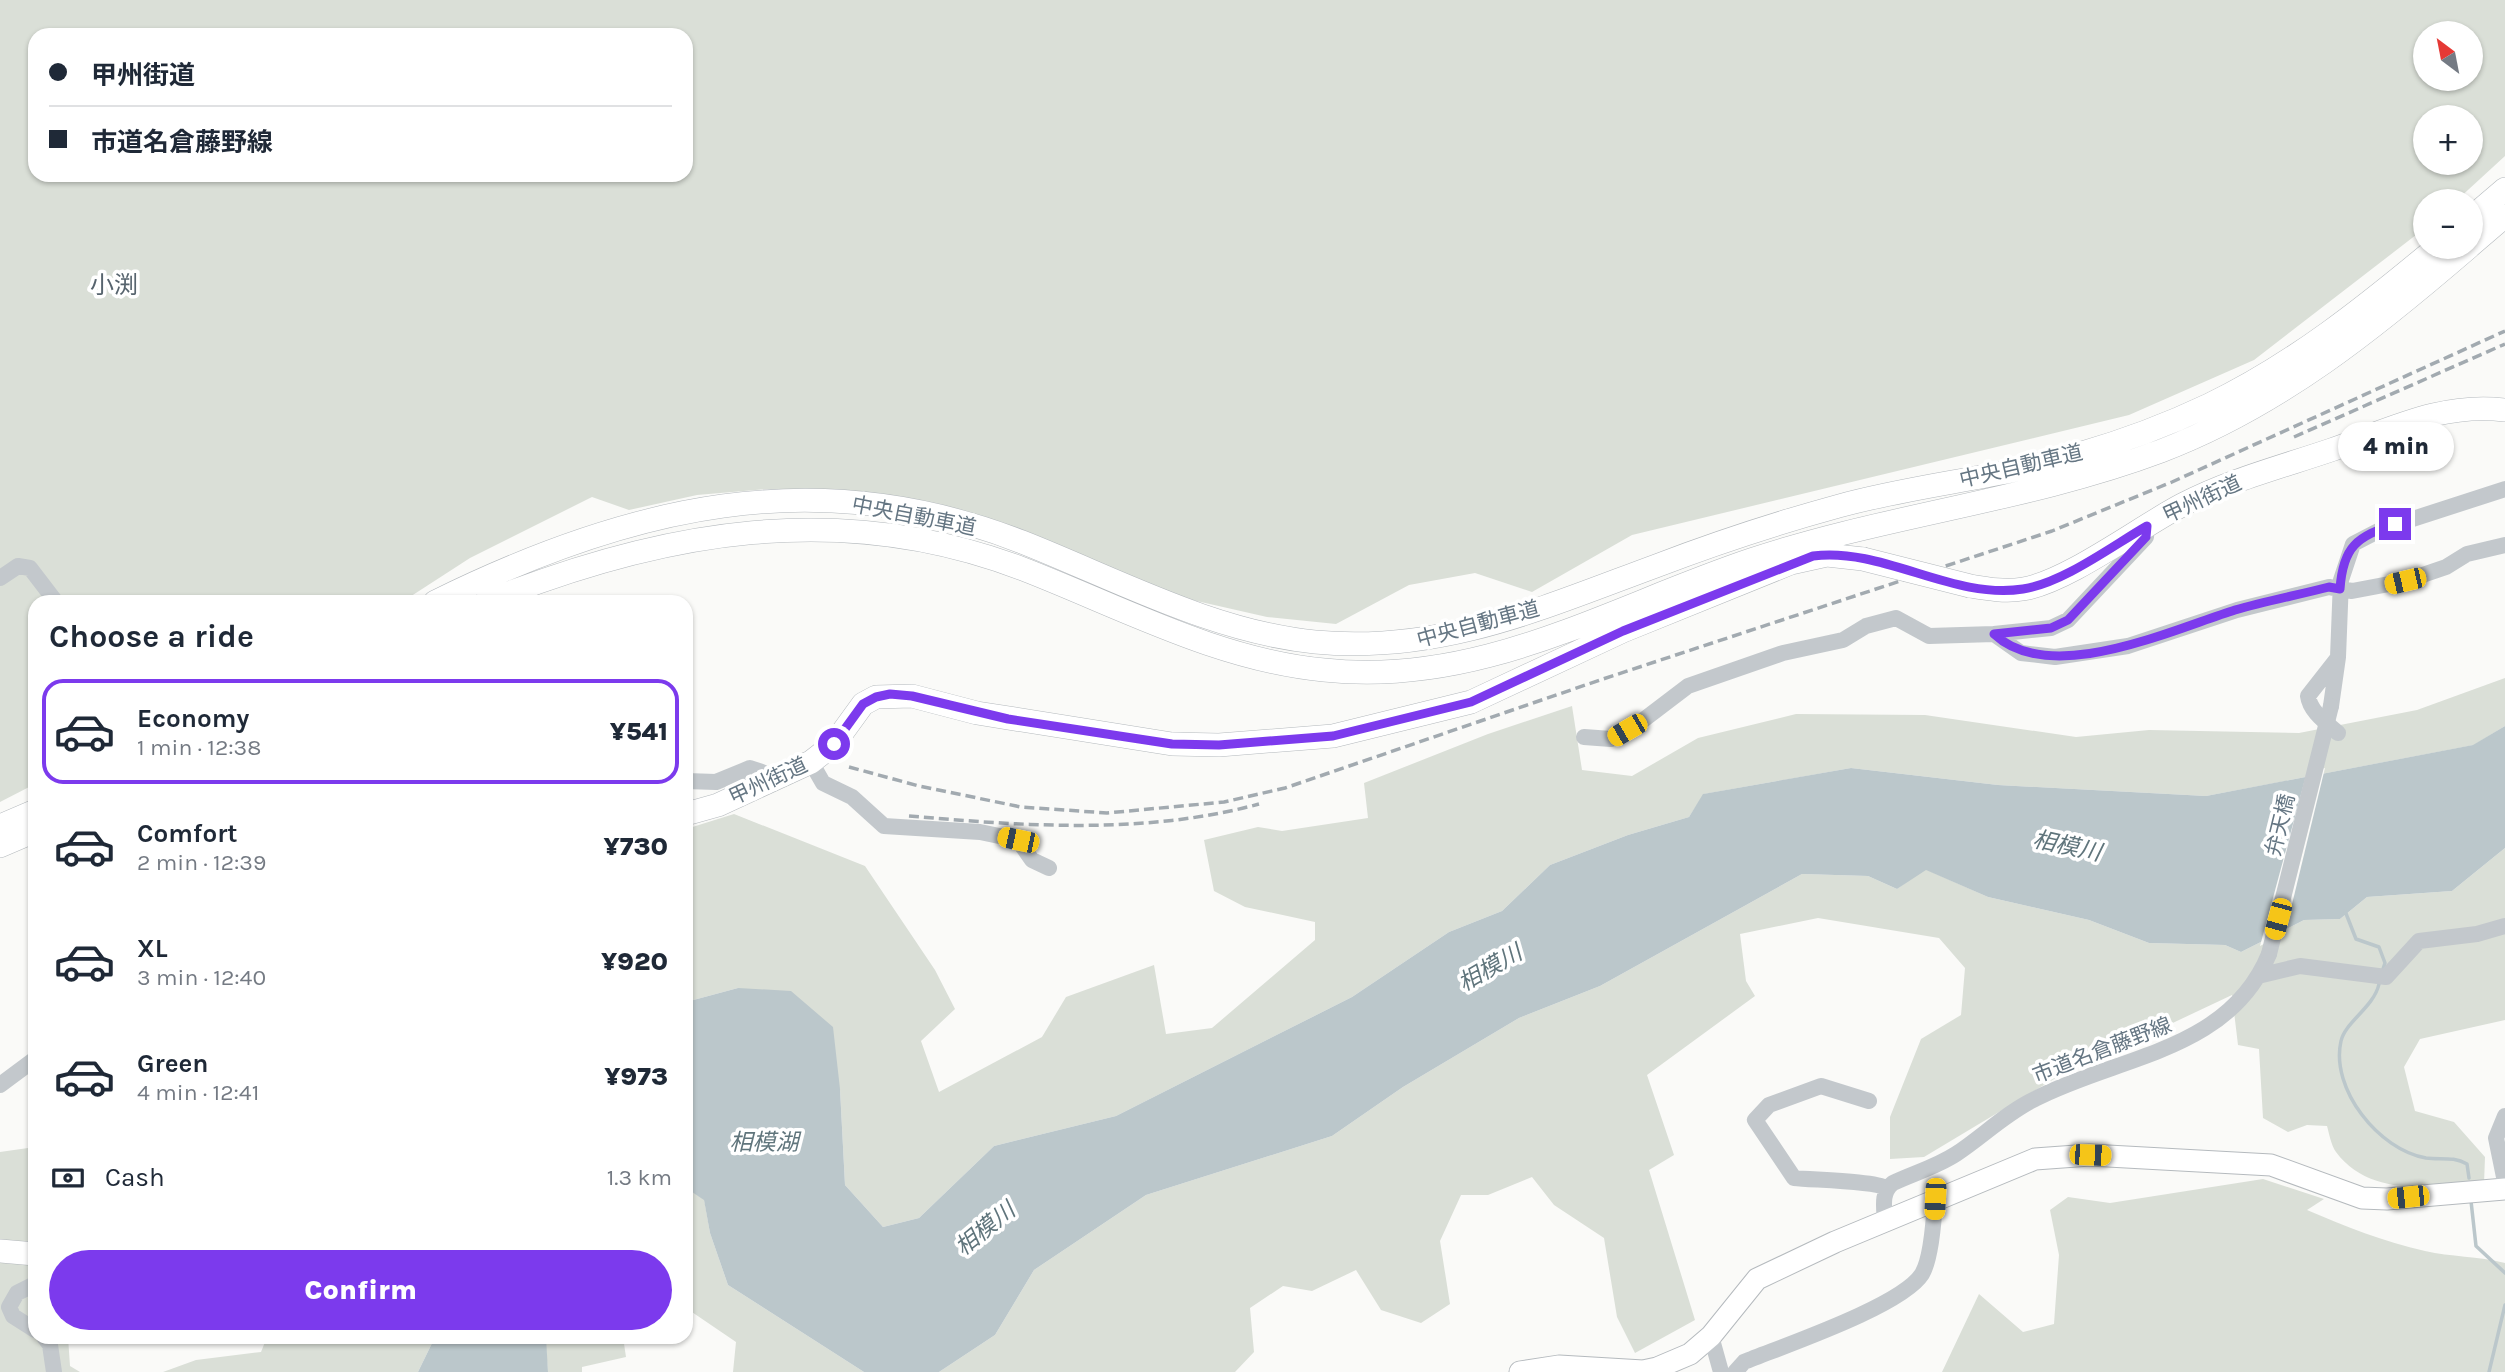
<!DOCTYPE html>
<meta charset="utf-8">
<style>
:root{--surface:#fff;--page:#f6f6f7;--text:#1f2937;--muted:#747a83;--line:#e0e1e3;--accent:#7c3aed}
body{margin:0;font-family:Karla,"Noto Sans JP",sans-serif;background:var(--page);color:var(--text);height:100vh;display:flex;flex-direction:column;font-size:26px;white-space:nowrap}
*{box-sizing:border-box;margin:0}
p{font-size:23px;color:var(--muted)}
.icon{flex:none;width:38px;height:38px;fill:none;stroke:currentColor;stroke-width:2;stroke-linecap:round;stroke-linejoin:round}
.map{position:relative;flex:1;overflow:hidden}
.details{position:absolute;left:28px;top:595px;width:665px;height:749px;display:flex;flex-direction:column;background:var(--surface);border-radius:21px;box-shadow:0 2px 5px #0004}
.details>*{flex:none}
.banner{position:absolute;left:28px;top:28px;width:665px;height:154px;border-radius:21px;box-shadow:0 2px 5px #0004;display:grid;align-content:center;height:154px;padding:0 21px;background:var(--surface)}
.needle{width:46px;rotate:328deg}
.tools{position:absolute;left:2413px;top:21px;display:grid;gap:14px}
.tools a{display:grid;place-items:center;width:70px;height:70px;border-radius:50%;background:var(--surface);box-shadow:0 2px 5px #0004;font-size:35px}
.end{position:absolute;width:32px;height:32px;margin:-16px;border:9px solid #7c3aed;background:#fff;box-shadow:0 0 0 4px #fff}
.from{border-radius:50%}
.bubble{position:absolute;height:49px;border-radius:24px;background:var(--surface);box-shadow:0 2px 5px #0004;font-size:23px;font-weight:800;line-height:49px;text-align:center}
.car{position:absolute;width:21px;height:42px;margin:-21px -10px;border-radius:9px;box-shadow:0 0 5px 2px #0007;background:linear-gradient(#f5c518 24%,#345 0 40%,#f5c518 0 76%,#345 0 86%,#f5c518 0)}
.banner b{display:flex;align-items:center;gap:24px;height:66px;font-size:26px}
.banner b+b{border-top:2px solid var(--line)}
.banner i{width:18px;height:18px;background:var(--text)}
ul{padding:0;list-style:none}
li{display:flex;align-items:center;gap:21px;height:105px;margin:0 14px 10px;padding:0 7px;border:4px solid transparent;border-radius:21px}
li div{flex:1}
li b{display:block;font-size:26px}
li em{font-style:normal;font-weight:800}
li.active{border-color:var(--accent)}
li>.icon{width:63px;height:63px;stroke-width:1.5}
h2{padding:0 21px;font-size:32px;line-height:84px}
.pay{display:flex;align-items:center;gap:18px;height:77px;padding:0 21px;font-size:26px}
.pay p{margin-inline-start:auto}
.button{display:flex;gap:14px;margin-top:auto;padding:14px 21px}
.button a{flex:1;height:80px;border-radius:42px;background:var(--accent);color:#fff;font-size:28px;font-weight:800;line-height:80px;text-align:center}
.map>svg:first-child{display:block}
</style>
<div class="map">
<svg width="2505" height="1372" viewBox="0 0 2505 1372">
<rect width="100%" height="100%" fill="#fafaf8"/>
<!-- green -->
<path fill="#dadfd7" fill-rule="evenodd" d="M0,0H2505V156L2456,201H2426L2425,228L2254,360L2129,415L1632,535L1532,592L1475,573L1409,585L1336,624L1267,617L1179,597L856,494L767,489L697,495L629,510L592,497L470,558L402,602H35V784L0,802ZM2426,33H2471V79H2426ZM35,35H686V175H35ZM2426,117H2471V163H2426Z
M2505,678V726L2474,745L2206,796L1998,785L1851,768L1704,794L1689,817L1628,835L1550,865L1502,911L1449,932L1352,997L1116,1116L994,1146L919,1218L883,1227L845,1185L840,1089L738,988L686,1002V829L734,814L865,866L935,970L955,1009L921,1041L939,1092L1042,1037L1066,997L1154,965L1166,1034L1212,1028L1315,940V922L1245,907L1214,891L1204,840L1258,827L1282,831L1368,818L1364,783L1488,734L1572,706L1582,770L1632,776L1698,738L1796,714L1925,715L2076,737L2149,730L2299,733L2417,710Z
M2505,848V1020L2420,1039L2404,1067L2415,1111L2454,1122L2485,1157L2484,1184C2435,1187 2370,1198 2336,1152C2331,1145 2329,1133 2327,1126L2307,1125L2288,1132L2263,1118L2259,1049L2238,1045L2232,995L2054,1079L1924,1157L1890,1159V1117L1921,1039L1961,1015L1965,968L1939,938L1818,918L1740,934L1746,981L1755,996L1647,1075L1674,1155L1649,1170L1695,1320L1635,1353L1617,1317L1604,1238L1554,1205L1532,1177L1488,1195H1461L1440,1241L1450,1304L1421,1323L1381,1310L1356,1270L1312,1291L1283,1286L1250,1308L1254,1352L1235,1372H939L995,1335L1034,1270L1146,1195L1332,1136L1403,1087L1519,1018L1600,986L1802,874L1868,876L1897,889L1925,869L1988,897L2089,920L2149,943L2225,945L2241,952L2304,920L2340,919L2367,897L2452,891Z
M35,1147V1337H68L70,1366L80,1372H0V1152Z
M2263,1179L2324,1199L2307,1210C2345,1226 2384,1242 2425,1251C2451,1257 2478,1256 2505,1263V1372H1942L1979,1294L2023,1332L2054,1324L2059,1255L2050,1210L2068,1197L2110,1203Z
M686,1188L704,1199L710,1233L728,1285L864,1372H733L736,1342L686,1308Z
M267,1337H435L418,1372H163L196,1360L261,1352Z
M545,1337H623L626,1357L582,1367V1372H548Z"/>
<!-- water -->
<path fill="#bbc7cb" d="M2505,726V848L2452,891L2367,897L2340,919L2304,920L2241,952L2225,945L2149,943L2089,920L1988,897L1926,870L1897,889L1868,876L1802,874L1600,986L1519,1018L1403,1087L1332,1136L1146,1195L1034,1270L995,1335L939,1372H864L728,1285L710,1233L704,1200L686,1188V1002L738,988L791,991L833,1027L840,1089L845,1185L883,1227L919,1218L994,1146L1116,1116L1352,997L1449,932L1502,911L1550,865L1628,835L1689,817L1703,794L1851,768L1998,785L2206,796L2473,745Z
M435,1337H546L548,1372H418Z"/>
<!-- pier -->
<path fill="#fafaf8" d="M2325,768L2285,933L2260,946L2307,772Z"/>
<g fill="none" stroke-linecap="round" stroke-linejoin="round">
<!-- stream -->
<path stroke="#bbc7cb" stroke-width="3.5" d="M2345,911L2356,939L2379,947L2385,963L2383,969
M2379,984C2374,1007 2345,1022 2341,1041C2330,1089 2379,1150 2426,1158C2441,1160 2453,1156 2467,1164L2469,1178
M2471,1201L2476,1246L2505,1273
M2489,1372L2505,1305"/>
<!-- major casing -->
<g stroke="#b5babe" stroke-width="23">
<path id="major" d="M1520,1372L1559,1366L1643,1371L1657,1368L1690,1354L1711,1336L1757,1279L1835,1242L2035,1159L2090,1155L2271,1165L2362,1198L2387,1199L2505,1189"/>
</g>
<!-- highway casing -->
<g stroke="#b4b9bd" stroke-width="24">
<path id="highway" d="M2471,218L2505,189
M2471,245L2505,216
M1970,586C1988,589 2006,592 2023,589C2067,582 2140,527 2182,505C2230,480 2281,467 2331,450C2389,430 2442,402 2505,410
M435,602C627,507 815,461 1022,542C1116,579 1213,632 1315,642C1440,654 1542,608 1656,566C1716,543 1777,523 1839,506C1918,484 2001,478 2079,454C2124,441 2167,425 2209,405C2294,364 2365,307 2437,247
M486,602C662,531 841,499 1023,569C1121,607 1218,660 1324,670C1481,687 1608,608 1751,560C1885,515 2028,501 2161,451C2279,406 2375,328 2469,247
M686,814L718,805L811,762L834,744L863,704L876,697L912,696L977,713L1172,744L1219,745L1333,736L1471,702L1623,631L1791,563L1827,555L1863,559
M0,826L35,811
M0,846L35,831
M0,1251L35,1254"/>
</g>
<!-- minor -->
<path stroke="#c3c8cc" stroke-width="16" d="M0,578L18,566L30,568L56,602
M1994,634L2051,628L2068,620L2146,537L2147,527
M2337,659L2308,696C2310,712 2327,723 2338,733
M2331,706L2338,657L2341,580L2353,544L2382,529L2505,489
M1584,737L1611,739L1642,721L1688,686L1783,653L1843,640L1866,626L1896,618L1929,636L1994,634L2021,653L2055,657L2128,646L2237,610L2329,587L2352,591L2405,581L2446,567L2467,554L2505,545
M811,762L823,783L852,797L884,826L980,832L1018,840L1032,860L1049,868
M686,781L716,782L750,768L762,772L768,780
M2258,976L2300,966L2386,977L2419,941L2477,934L2505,926
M0,1085L35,1059
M1869,1101L1821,1086L1769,1105L1755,1120L1794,1178C1813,1180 1875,1181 1886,1188
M2505,1116L2496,1138L2505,1182
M1885,1221C1884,1207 1881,1192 1893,1183C1914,1173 1936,1167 1956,1154C1982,1137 2006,1113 2035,1099C2117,1056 2229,1052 2269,954
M35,1284L17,1293L9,1307L13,1316L35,1330
M1711,1336L1721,1372
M44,1337L50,1345L54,1372
M1735,1372L1744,1362C1783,1346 1902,1306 1922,1274C1931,1259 1934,1218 1935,1200"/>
<!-- major -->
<use href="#major" stroke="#fff" stroke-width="21"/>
<!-- highway -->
<use href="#highway" stroke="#fff" stroke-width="23"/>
<!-- rail -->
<path stroke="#a2aab0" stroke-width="3.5" stroke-dasharray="10 5" stroke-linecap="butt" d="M2294,437L2505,344
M849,767L919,786L1021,807L1107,813L1224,802L1285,788L1600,680L2052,531L2172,482L2505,331
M909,816C1025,826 1145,835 1259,804"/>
<!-- highway-bridge casing -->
<g stroke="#b4b9bd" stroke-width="24" stroke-linecap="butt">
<path id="highway-bridge" d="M1863,559L1970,586"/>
</g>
<!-- minor-bridge -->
<path stroke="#c3c8cc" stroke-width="16" d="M2269,954L2331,706"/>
<!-- highway-bridge -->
<use href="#highway-bridge" stroke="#fff" stroke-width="23"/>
</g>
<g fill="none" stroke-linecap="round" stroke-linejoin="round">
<!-- route -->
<path stroke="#7c3aed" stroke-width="9" d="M834,744L863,704L876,697L890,694L912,696L1008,719L1172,744L1219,745L1333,736L1471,702L1623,631L1813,556C1884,547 1952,600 2023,589C2063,583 2112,546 2147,526L2146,537L2068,620L2051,628L1994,634C2050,687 2171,630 2235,610C2266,601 2298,595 2329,587L2340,589C2343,546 2357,537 2395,524"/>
</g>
<g text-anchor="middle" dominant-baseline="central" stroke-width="7" stroke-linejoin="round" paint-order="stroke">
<!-- street labels -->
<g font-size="21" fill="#657683" stroke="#fff">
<text transform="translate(2021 466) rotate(-13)">中央自動車道</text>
<text transform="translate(2202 499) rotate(-25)">甲州街道</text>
<text transform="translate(914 516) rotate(11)">中央自動車道</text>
<text transform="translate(1478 624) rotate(-15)">中央自動車道</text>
<text transform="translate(768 781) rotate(-25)">甲州街道</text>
<text transform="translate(2280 825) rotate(-76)">弁天橋</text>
<text transform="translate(2102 1050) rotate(-21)">市道名倉藤野線</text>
</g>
<!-- water labels -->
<g font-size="23" font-style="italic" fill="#60757c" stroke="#fff">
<text transform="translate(2067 846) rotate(12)">相模川</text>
<text transform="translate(1490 968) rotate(-30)">相模川</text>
<text x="764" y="1142">相模湖</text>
<text transform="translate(985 1229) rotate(-39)">相模川</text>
</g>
<!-- quarter labels -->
<g font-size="24" fill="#57646e" stroke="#fff">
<text x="114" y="285">小渕</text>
</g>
</g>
</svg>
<div class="tools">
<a><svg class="needle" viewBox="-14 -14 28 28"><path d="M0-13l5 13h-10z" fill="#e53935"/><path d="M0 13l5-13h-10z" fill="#747a83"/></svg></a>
<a>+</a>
<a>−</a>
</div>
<i class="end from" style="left:834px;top:744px"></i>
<i class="end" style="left:2395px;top:524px"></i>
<div class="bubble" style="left:2338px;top:422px;width:116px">4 min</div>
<i class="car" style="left:2405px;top:581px;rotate:257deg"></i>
<i class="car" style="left:1627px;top:730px;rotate:240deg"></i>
<i class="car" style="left:1018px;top:840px;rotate:282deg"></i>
<i class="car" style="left:2278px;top:919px;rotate:195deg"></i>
<i class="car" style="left:2090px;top:1155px;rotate:92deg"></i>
<i class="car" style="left:2408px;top:1197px;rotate:264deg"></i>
<i class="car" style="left:1935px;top:1199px;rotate:183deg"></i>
<div class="banner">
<b><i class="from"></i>甲州街道</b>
<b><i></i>市道名倉藤野線</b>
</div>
<section class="details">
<h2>Choose a ride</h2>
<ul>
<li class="active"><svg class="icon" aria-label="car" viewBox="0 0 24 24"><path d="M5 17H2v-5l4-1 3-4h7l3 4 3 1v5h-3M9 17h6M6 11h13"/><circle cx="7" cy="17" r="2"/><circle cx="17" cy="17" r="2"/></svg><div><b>Economy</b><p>1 min · 12:38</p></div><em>¥541</em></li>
<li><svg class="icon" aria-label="car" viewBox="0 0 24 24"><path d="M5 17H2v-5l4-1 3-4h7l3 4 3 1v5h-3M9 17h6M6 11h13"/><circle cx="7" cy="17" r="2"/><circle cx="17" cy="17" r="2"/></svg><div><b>Comfort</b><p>2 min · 12:39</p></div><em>¥730</em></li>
<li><svg class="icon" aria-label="car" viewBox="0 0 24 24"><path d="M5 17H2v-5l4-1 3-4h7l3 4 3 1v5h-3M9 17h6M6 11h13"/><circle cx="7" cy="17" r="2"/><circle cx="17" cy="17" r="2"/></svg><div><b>XL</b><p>3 min · 12:40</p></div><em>¥920</em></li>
<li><svg class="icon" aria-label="car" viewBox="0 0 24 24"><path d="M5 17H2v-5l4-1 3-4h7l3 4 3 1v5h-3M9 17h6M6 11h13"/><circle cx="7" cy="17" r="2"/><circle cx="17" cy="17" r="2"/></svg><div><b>Green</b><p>4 min · 12:41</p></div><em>¥973</em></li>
</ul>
<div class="pay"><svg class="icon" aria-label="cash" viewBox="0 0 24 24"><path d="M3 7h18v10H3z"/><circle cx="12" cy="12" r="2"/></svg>Cash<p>1.3 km</p></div>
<div class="button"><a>Confirm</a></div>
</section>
</div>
